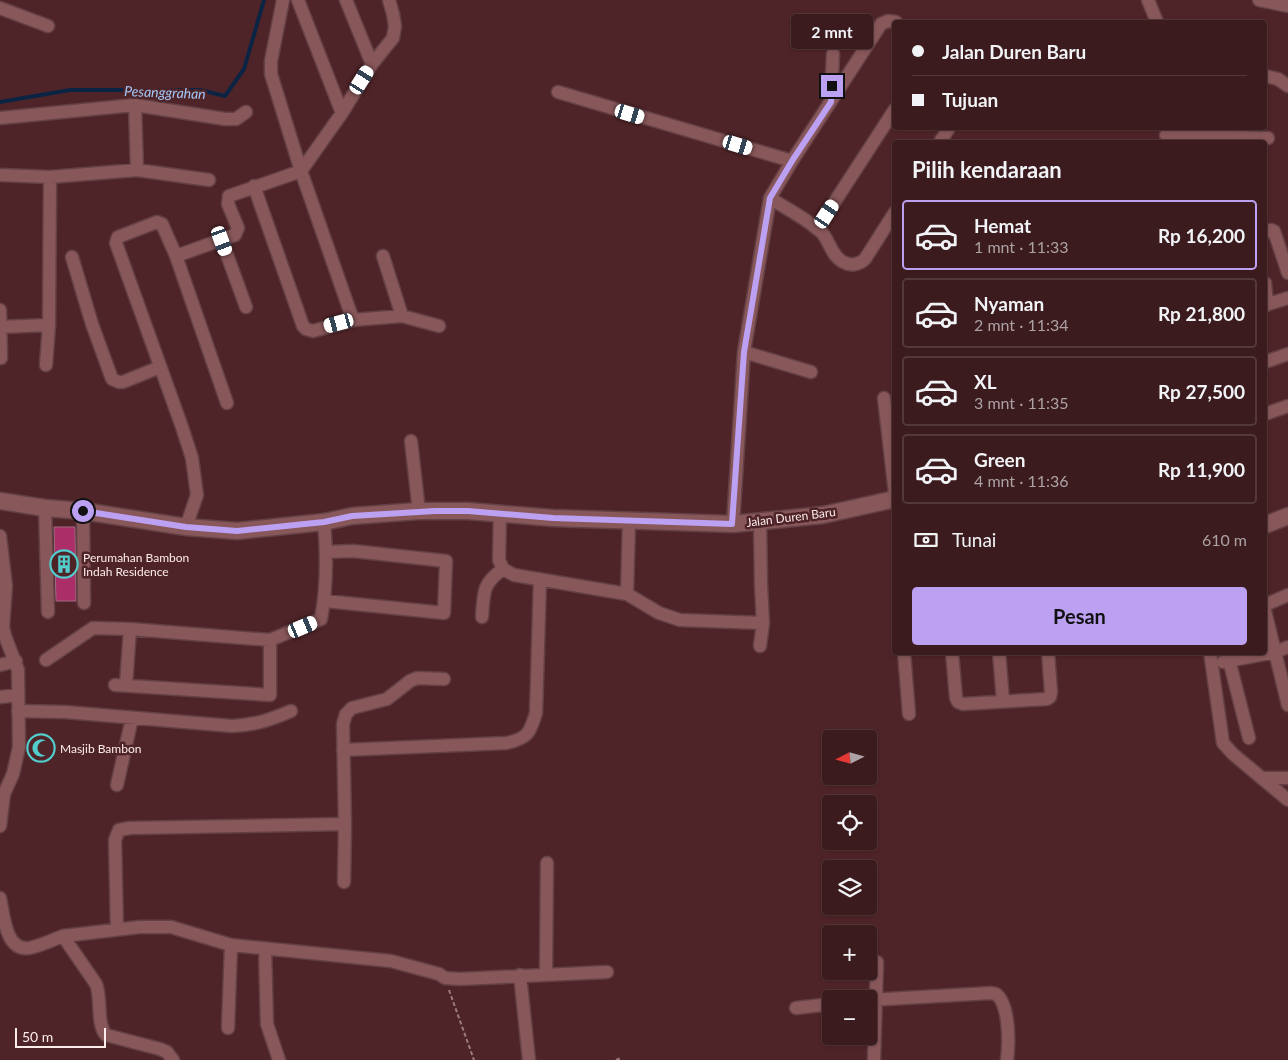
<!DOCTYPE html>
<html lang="id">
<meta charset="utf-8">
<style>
:root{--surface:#3b1b1e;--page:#46282b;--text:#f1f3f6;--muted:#aca1a4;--line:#54393c;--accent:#bca0f2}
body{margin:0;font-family:Lato,sans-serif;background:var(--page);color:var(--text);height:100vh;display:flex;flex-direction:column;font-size:19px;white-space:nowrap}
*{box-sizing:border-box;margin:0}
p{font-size:16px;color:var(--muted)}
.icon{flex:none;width:28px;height:28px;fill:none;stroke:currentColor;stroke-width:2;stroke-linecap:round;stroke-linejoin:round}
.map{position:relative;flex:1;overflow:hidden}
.panel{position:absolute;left:892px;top:140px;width:375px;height:515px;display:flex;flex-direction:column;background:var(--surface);border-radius:5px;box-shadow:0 1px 4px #0004,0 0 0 1px var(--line)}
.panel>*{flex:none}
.hud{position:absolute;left:892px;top:20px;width:375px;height:110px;border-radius:5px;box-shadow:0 1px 4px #0004,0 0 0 1px var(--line);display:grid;align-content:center;height:110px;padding:0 20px;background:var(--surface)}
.needle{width:32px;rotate:264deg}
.tools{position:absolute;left:822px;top:730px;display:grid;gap:10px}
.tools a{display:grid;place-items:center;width:55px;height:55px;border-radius:5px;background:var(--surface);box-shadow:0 1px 4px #0004,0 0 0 1px var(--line);font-size:25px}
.scale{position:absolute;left:15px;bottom:12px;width:91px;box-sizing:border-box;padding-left:5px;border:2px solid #fcebeb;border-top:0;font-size:14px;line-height:18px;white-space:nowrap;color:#fcebeb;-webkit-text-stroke:4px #4f2428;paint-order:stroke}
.end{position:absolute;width:22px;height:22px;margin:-11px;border:6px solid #bca0f2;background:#111;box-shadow:0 0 0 2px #111}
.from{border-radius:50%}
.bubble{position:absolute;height:35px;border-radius:5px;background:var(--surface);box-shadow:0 1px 4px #0004,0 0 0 1px var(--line);font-size:16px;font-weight:700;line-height:35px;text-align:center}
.car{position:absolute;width:15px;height:30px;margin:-15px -8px;border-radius:6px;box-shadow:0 0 4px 1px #0007;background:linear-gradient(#fff 24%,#345 0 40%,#fff 0 76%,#345 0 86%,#fff 0)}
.hud b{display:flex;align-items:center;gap:18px;height:48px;font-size:19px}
.hud b+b{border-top:1px solid var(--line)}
.hud i{width:12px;height:12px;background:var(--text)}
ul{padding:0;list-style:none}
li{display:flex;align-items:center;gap:15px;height:70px;margin:0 10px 8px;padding:0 10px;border:2px solid var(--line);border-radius:5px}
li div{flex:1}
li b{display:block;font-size:19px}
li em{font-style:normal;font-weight:700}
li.selected{border-color:var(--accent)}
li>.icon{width:45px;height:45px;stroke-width:1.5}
h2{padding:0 20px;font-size:22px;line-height:60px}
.pay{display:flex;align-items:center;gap:12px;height:55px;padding:0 20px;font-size:19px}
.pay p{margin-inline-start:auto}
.primary-button{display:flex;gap:10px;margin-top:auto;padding:10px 20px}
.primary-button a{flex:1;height:58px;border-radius:5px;background:var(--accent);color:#111;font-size:20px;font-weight:700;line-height:58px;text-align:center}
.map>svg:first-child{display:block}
</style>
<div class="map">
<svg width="1288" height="1060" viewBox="0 0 1288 1060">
<rect width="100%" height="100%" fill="#4f2428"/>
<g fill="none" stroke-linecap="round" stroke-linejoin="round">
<!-- stream -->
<path stroke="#0b2444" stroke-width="4" d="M0,102L70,90H200L225,96L244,69L264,0"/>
</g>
<!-- building -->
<path fill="#ab2e69" stroke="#9d6d7f" d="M54,527H75L76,601H56Z"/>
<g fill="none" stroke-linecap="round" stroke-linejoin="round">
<!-- minor casing -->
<g stroke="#634045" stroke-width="15">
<path id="minor" d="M283,0L271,61V74L301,171L353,320L402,316L439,326
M298,0L342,113
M346,0L372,64
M1148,0L1157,22
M1259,0L1288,6
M0,8L48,26
M1265,76L1278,79L1288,86
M558,92L792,161
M831,100L833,54
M135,105L137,170
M0,118L135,105L225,119H236L246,112
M1166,135L1268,138
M940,142L949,128
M0,175L50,177L137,170L209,180
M254,186L303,326L306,329L313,331L353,320
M770,198C785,208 811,221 823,234C830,243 832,256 843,262C850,266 859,265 865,259L895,212
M817,229L895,109
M1265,232L1271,230L1274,231L1288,273
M222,241L246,307
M176,256L235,235L238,228L228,204L229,196L301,171L342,113L372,64L393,38L395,26L393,14L389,0
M383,256L402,316
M72,257L92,324L112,379L119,382H123L160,367
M1265,283L1267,305
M1265,305L1288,298
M0,310L1,358
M0,327L49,325
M744,352L811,372
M1265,362L1288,354
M46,365L49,325L50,177
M884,398L895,493
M1265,414L1288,406
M411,441L419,511
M45,508L48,612
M83,511L84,603
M500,513L499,560L503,569L514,575L627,594L659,613L680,620L763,623
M733,524L744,352L770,198L792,161L881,24L888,21L896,22
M186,527L197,495L192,458L182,427L116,243L118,237L157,222L162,224L176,256L227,403
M0,536L6,586L3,627L5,636L18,670L19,747L13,774L4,794L0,826
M627,594L629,521
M325,601L444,613L446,561L353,551L326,552
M1265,605L1288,595
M1265,611L1288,705
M482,617C484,592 482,584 503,569
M760,646L763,623L761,585L760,522
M904,652L909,714
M952,652L956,698L958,702L963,704L1047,699L1050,697L1051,692L1048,652
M999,652L1003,701
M1210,652L1223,743L1233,754L1288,800
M1227,652L1249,738
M46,660L93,628L130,629L270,640
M1223,662L1275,652L1288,647
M0,665L16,661
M115,685L270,695V640L321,619C327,587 327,554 324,522
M126,685L130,629
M0,697L18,695
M18,711L65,712L232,726C255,725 270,720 291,711
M343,750L507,743C528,738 530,733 536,713L540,579
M1262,778H1288
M117,785L132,718
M344,882L345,824L343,724L346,714L352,708L387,699L410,681L417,678L444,679
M0,898C4,915 5,951 29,948C40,946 52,940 63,936L96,984C102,998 96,1024 106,1035L160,1049L167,1052L173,1060
M117,929L115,840L119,830L130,828L345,824
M63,936L140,927H171L231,945L391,961L439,974L445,978L460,979L607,972
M265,949L267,1024L279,1060
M546,974L547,863
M520,975L529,1060
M869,1000L991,993L996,994C1010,1005 1009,1044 1007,1060
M796,1008L831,1004
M228,1028L231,945
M874,1060L877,962"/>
</g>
<!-- tertiary casing -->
<g stroke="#634045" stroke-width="19">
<path id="tertiary" d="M0,501L45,508L83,511L186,527L237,531L324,522L352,516L419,511H468L553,518L733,524L823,515L895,499
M1265,525L1288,516"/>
</g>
<!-- path -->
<path stroke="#9c7d7f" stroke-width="2" stroke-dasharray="4 2.5" stroke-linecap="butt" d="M449,990L474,1060
M616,1060L621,1058"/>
<!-- minor -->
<use href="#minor" stroke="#88575a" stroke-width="12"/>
<!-- tertiary -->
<use href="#tertiary" stroke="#88575a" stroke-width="16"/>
</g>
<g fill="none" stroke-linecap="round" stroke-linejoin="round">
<!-- route -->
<path stroke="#bca0f2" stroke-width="6" d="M83,511L186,527L237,531L324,522L352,516L435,511H468L553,518L732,524L744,352L770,198L792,161L831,102L832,86"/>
</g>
<!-- icons -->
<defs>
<g id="building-ring" transform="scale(1.4375)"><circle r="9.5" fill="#4f2428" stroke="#52cdce" stroke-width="1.5"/><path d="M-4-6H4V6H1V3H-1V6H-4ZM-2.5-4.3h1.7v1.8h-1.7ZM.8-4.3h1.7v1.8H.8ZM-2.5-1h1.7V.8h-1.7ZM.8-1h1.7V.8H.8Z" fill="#52cdce"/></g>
<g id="mosque-ring" transform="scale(1.4375)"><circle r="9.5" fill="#4f2428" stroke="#52cdce" stroke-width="1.5"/><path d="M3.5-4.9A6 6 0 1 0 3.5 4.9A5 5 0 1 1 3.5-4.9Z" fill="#52cdce"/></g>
</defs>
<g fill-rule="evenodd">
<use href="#building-ring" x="64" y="564"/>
<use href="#mosque-ring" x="41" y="748"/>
</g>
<g text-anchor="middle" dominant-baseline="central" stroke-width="5" stroke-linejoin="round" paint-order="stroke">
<!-- street labels -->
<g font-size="12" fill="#fcebeb" stroke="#4f2428">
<text transform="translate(791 517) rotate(-7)">Jalan Duren Baru</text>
</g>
<!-- poi labels -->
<g font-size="12" fill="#fcebeb" stroke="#4f2428" text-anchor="start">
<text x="83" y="557">Perumahan Bambon<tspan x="83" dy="14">Indah Residence</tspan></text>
<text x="60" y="748">Masjib Bambon</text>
</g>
<!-- water labels -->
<g font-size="14" font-style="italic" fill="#a2c7f8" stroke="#4f2428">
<text transform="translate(165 92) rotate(2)">Pesanggrahan</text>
</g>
</g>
</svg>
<div class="tools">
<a><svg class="needle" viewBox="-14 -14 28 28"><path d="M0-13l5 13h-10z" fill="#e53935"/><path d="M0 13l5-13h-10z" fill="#aca1a4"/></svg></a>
<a><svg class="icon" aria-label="locate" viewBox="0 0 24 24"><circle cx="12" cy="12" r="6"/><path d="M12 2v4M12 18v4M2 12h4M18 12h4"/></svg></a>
<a><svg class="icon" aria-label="layers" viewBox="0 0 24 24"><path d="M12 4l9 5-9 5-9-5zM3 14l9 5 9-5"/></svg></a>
<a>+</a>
<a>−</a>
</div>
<div class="scale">50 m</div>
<i class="end from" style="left:83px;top:511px"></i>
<i class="end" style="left:832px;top:86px"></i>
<div class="bubble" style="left:791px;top:14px;width:82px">2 mnt</div>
<i class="car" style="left:362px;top:80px;rotate:32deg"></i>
<i class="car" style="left:630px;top:114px;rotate:107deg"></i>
<i class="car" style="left:738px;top:145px;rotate:107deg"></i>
<i class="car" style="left:827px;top:214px;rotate:33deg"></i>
<i class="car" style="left:222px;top:241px;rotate:160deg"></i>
<i class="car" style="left:339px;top:323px;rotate:255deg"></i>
<i class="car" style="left:303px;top:627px;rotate:67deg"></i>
<div class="hud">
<b><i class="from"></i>Jalan Duren Baru</b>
<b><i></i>Tujuan</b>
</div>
<section class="panel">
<h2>Pilih kendaraan</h2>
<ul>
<li class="selected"><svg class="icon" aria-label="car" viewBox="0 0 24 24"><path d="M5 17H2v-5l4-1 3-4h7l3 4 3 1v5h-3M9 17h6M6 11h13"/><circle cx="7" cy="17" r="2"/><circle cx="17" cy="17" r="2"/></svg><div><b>Hemat</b><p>1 mnt · 11:33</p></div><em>Rp 16,200</em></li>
<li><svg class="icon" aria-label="car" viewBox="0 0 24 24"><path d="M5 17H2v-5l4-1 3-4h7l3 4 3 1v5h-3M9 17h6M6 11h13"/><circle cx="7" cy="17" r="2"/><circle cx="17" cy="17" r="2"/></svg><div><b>Nyaman</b><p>2 mnt · 11:34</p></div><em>Rp 21,800</em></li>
<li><svg class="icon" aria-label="car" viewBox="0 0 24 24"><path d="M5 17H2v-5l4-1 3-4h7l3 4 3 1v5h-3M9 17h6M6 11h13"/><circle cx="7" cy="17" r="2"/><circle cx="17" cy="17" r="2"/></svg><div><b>XL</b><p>3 mnt · 11:35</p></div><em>Rp 27,500</em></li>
<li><svg class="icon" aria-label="car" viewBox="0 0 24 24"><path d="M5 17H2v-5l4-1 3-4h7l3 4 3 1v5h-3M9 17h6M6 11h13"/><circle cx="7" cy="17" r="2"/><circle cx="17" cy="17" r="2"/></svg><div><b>Green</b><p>4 mnt · 11:36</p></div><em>Rp 11,900</em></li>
</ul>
<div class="pay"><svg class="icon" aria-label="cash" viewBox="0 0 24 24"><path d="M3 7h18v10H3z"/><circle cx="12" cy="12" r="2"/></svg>Tunai<p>610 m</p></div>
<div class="primary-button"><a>Pesan</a></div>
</section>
</div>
